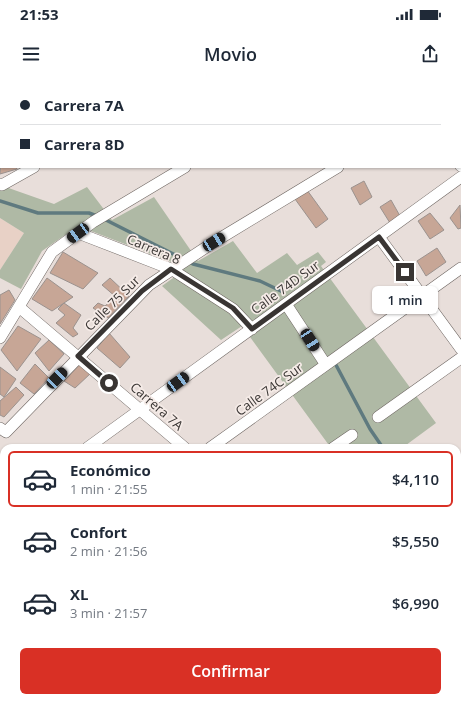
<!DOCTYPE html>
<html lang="es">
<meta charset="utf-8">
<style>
:root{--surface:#fff;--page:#f6f6f7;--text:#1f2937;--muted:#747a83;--line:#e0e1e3;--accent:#d93025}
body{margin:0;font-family:"Open Sans",sans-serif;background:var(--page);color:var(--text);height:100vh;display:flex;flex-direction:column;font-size:15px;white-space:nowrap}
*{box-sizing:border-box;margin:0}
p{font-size:13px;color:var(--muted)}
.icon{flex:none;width:22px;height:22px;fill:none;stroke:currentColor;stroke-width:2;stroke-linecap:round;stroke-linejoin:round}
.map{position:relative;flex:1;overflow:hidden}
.drawer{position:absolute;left:0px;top:364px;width:461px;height:258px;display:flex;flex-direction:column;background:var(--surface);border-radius:12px 12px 0 0;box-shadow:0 1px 3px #0004}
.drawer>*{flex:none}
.guide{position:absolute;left:0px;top:0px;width:461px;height:88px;box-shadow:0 1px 3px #0004;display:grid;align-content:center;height:88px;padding:0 20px;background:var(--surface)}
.end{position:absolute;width:18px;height:18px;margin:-9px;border:5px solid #393533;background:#fff;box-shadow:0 0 0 2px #fff}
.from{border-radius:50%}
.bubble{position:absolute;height:28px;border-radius:6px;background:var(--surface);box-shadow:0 1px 3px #0004;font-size:13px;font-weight:600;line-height:28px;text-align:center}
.car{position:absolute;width:12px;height:24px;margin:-12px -6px;border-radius:5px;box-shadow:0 0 3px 1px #0007;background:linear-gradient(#222 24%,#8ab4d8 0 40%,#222 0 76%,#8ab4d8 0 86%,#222 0)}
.guide b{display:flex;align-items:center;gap:14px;height:38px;font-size:15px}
.guide b+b{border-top:1px solid var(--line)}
.guide i{width:10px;height:10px;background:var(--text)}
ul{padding:7px 0 0;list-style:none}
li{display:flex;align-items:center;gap:12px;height:56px;margin:0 8px 6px;padding:0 12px;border:2px solid transparent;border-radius:6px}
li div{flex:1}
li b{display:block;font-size:15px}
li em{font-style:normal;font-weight:600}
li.current{border-color:var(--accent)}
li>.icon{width:36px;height:36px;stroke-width:1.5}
.action{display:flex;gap:8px;margin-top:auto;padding:8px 20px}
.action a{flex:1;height:46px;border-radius:6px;background:var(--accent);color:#fff;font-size:16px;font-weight:600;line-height:46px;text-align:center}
.status{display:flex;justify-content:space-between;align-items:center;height:28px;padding:0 20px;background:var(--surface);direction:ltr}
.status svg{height:11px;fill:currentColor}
header{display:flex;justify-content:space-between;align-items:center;height:52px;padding:0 20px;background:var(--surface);font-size:18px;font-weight:600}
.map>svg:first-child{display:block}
</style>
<div class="status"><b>21:53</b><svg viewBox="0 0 49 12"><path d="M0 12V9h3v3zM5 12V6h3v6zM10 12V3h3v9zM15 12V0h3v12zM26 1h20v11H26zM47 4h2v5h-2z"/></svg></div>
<header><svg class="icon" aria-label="menu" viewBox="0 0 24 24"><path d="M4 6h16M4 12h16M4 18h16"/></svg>Movio<svg class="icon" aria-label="share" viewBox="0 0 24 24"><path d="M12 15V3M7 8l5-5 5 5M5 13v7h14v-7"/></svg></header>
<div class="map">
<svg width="461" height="622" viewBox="0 0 461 622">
<rect width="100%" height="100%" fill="#e8deda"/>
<!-- industrial -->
<path fill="#e8d1c6" d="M0,138L24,153L0,190Z
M0,421L4,424V618H391L407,622H0Z"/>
<!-- green -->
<path fill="#afb9a5" d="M0,105L54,124L87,107L112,140L154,117L198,181L233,161L257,193L287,173L297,185L318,172L326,182L321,186L436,343L402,368H331L242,246L221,260L162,206L184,190L169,181L78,146L42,171L21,209L0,198V190L24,153L0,138Z
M461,401V538L457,535V404Z
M391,618H439L450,622H407Z"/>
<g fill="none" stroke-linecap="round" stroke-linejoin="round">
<!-- stream -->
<path stroke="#5f7a7f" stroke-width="3.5" d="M0,121L38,133H89L97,136
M104,139L193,184L260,201L283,212
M336,285L370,349L383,368
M0,386L4,389
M457,454L461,458
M406,618L422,622"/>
</g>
<!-- building -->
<path fill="#c7a696" stroke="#9b928e" d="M1,81V87H16L17,89L0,94Z
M364,101L372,117L360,125L351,108Z
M307,110L328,139L316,148L295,119Z
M391,120L400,136L390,143L380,127Z
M460,125L461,148L458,149L450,138Z
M430,133L444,150L430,159L418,141Z
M437,168L446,182L426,196L417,181Z
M63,172L98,193L83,209L50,193Z
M47,198L73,217L52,231L32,219Z
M110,198L129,216L108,238L93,228L98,223L105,226L116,217L102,205Z
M9,210L15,220L0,244V215Z
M64,223L81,235L73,248L78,254L73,257L56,243L65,235L58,229Z
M18,246L41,259L17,291L1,270Z
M109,253L130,277L120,288L97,268Z
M49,260L64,274L49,291L35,273Z
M35,284L49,298L34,314L20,303Z
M80,284L91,293L75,308L64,301Z
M0,287L16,299L4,317L0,314Z
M16,307L24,315L4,337L0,335V321Z
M30,618H66L63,622H35Z
M70,618H80L86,622H67Z
M103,618H122L128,622H100Z
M129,618H160L157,622H135Z
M162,618H199L205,622H159Z
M199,618H258L256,622H205Z
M274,618H372L389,622H273Z"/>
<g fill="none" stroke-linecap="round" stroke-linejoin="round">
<!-- service casing -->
<g stroke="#6f6763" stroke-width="6">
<path id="service" d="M0,447L4,457
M16,618L18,622
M266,622L267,618"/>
</g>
<!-- minor casing -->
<g stroke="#6f6763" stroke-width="12">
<path id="minor" d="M145,0L148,1
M294,0L295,1
M183,1L185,0
M460,13L461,12
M460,85L461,86
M0,104L2,105L34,87
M78,153L171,189L233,229L252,249
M379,157L461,269
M286,224L326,285
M19,227L185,368
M0,258L52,172L93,142L185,87
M378,337L461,278
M0,348L6,352L149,205L214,162L338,87
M87,368L461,97
M210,368L461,188
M333,368L352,355
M457,392L461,390
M457,543L461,546"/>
</g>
<!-- service -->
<use href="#service" stroke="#fff" stroke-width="5.5"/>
<!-- minor -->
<use href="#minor" stroke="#fff" stroke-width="11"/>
</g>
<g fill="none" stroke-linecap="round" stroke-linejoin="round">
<!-- route -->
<path stroke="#393533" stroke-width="5" d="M109,303L78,276L142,211L171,189L233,228L252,249L379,157L405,192"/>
</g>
<g text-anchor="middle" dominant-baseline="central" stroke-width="3.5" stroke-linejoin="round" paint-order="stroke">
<!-- street labels -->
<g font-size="13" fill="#393533" stroke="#f5ebe7">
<text transform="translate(154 169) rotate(23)">Carrera 8</text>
<text transform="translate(285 207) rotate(-36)">Calle 74D Sur</text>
<text transform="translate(112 223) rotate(-45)">Calle 75 Sur</text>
<text transform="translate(269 309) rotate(-36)">Calle 74C Sur</text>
<text transform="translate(157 326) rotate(41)">Carrera 7A</text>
</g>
</g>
</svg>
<i class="end from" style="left:109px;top:303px"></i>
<i class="end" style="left:405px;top:192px"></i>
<div class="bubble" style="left:372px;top:206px;width:66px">1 min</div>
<i class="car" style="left:78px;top:153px;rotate:234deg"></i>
<i class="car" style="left:214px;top:162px;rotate:59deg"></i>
<i class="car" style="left:310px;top:260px;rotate:147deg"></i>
<i class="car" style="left:57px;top:298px;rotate:44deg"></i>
<i class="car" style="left:178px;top:302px;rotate:54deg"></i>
<div class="guide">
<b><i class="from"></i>Carrera 7A</b>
<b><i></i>Carrera 8D</b>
</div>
<section class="drawer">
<ul>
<li class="current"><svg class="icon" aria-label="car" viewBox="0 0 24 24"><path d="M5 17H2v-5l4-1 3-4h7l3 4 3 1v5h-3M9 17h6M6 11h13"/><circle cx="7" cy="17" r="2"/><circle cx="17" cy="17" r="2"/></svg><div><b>Económico</b><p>1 min · 21:55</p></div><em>$4,110</em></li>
<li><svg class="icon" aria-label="car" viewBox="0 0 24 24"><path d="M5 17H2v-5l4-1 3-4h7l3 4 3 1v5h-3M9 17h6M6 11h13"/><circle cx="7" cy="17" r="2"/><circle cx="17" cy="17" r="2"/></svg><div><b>Confort</b><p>2 min · 21:56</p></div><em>$5,550</em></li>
<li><svg class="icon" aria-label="car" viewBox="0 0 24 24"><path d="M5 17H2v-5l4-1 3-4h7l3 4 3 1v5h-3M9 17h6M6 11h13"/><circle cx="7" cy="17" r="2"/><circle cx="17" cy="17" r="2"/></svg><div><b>XL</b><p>3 min · 21:57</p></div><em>$6,990</em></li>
</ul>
<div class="action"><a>Confirmar</a></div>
</section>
</div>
